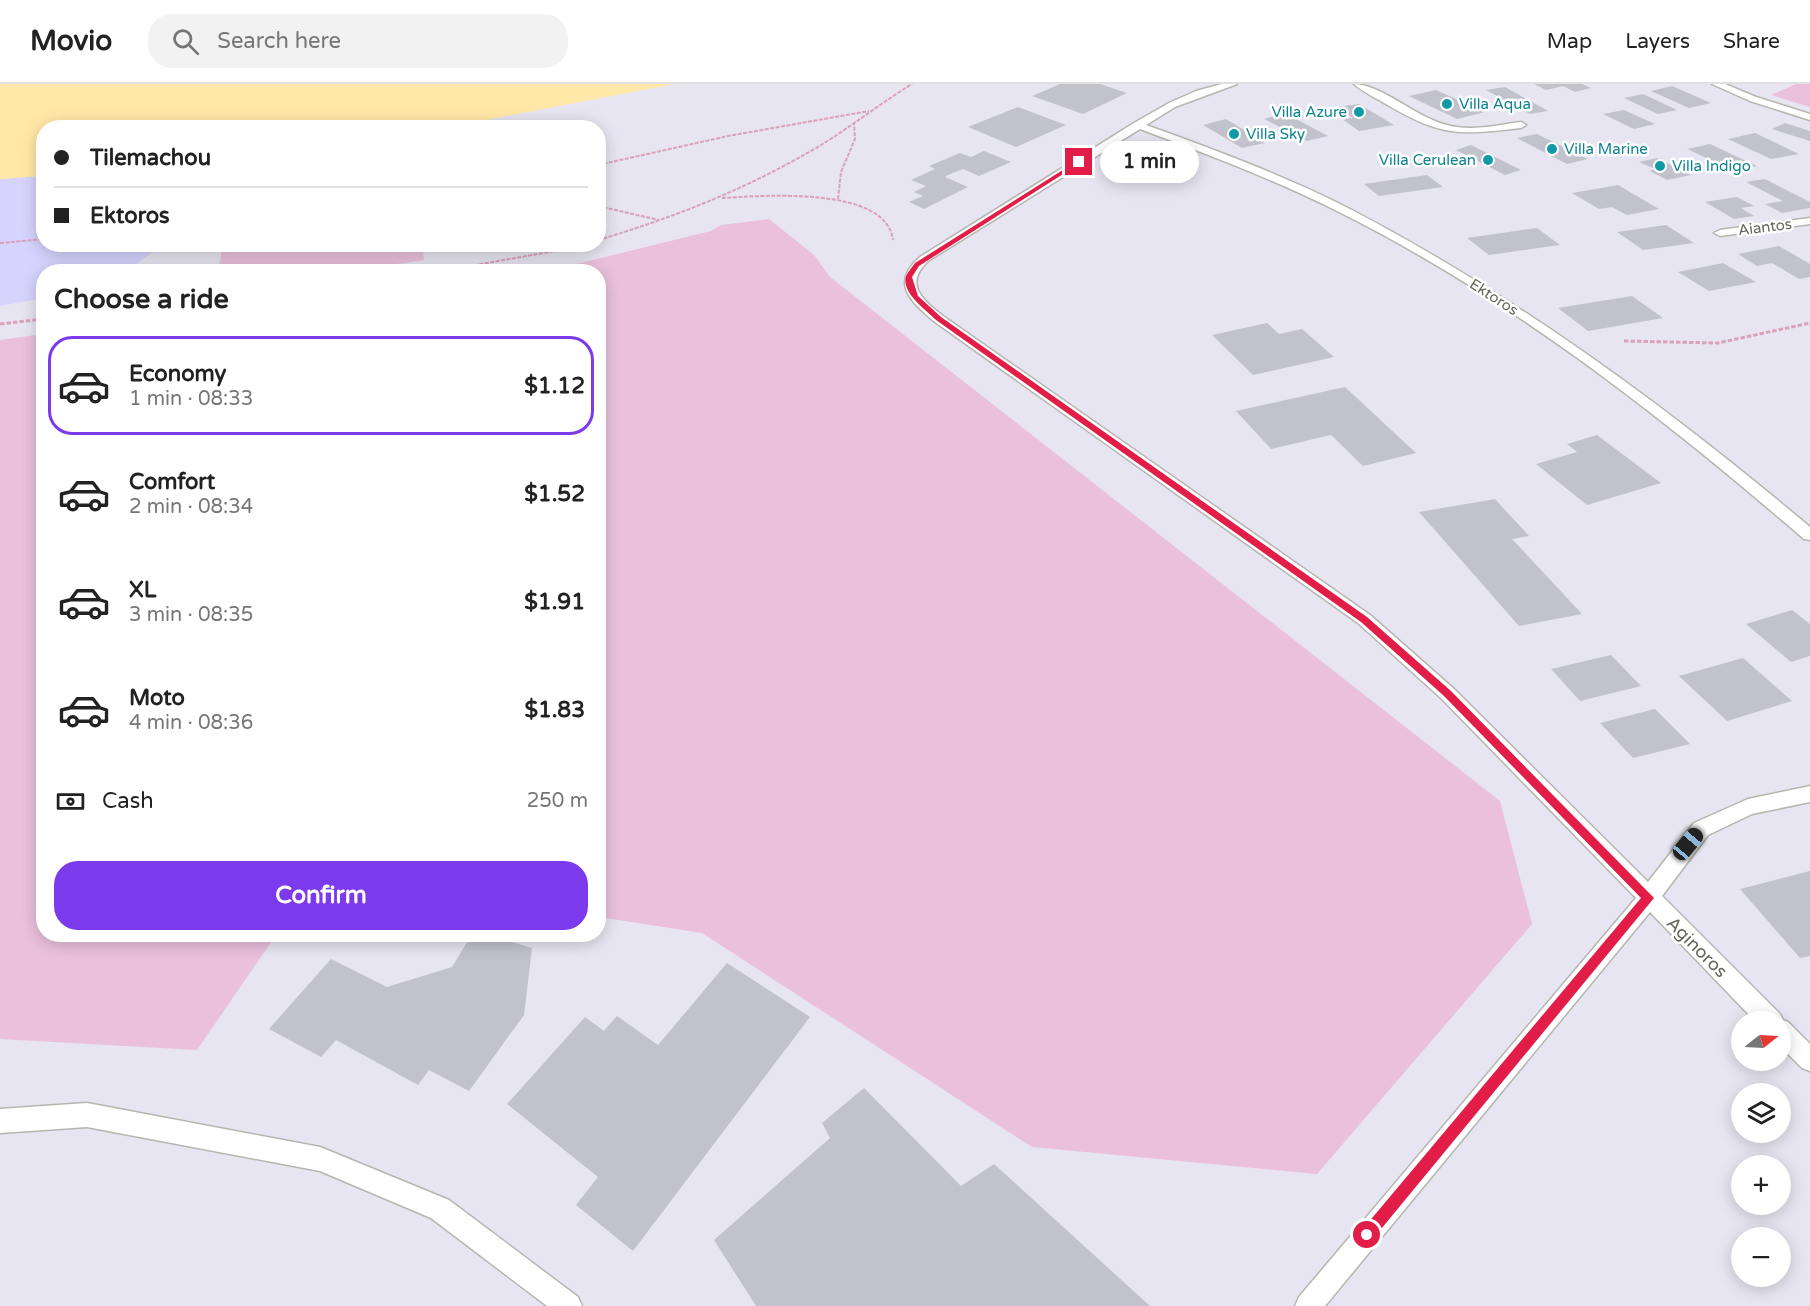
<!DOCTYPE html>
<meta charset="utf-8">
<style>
:root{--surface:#fff;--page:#f2f2f2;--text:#222;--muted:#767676;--line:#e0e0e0;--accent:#7c3aed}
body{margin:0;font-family:"Varela Round",sans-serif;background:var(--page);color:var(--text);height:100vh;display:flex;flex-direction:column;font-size:22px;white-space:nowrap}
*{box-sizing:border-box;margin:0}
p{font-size:20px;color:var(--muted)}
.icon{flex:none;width:33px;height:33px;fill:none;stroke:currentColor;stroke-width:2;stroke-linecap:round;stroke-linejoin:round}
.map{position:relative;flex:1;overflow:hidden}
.drawer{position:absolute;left:36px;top:180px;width:570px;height:678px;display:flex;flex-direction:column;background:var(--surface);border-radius:24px;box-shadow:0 3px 15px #0003}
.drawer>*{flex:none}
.hud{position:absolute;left:36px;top:36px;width:570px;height:132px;border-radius:24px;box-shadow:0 3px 15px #0003;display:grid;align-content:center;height:132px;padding:0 18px;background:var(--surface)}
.needle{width:39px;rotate:72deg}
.tools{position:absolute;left:1731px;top:927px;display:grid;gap:12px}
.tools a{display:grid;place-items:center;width:60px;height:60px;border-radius:50%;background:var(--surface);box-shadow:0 3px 15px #0003;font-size:30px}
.end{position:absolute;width:27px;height:27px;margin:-14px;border:8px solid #e11d48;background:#fff;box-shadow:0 0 0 3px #fff}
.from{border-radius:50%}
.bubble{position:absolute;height:42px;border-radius:21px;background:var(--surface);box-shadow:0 3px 15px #0003;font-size:20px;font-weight:800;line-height:42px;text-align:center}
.car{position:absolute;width:18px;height:36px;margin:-18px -9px;border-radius:8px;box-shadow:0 0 4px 2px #0007;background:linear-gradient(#222 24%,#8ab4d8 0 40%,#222 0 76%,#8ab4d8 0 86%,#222 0)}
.hud b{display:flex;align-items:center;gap:21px;height:57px;font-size:22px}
.hud b+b{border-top:2px solid var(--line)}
.hud i{width:15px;height:15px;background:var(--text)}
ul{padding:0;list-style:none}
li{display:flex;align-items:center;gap:18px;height:99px;margin:0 12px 9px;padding:0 6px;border:3px solid transparent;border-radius:24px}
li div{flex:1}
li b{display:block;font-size:22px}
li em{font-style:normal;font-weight:800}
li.current{border-color:var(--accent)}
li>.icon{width:54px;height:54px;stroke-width:1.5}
h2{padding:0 18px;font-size:27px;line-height:72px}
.pay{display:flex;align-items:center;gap:15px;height:66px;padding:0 18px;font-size:22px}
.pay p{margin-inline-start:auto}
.button{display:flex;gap:12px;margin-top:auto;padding:12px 18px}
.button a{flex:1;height:69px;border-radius:24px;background:var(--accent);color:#fff;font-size:24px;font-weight:800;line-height:69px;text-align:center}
header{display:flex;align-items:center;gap:36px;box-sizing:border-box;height:84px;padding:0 30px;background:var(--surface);border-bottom:2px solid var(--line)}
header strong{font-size:28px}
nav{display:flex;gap:33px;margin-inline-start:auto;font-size:21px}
.search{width:420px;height:54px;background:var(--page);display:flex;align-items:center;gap:15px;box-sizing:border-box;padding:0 21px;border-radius:24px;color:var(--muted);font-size:22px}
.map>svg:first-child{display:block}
</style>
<header>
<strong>Movio</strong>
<div class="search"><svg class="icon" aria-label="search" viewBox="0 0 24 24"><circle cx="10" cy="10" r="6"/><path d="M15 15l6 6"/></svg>Search here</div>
<nav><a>Map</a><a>Layers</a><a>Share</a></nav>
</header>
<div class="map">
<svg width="1810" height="1222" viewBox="0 0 1810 1222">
<rect width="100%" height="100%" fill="#e6e5f1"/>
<!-- green -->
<path fill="#eac0dd" d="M1796,0H1810V23L1771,11Z
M769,135L814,171L830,193L1500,717L1532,840L1317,1090L1032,1063L702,849L599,833L598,188L548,187L711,147L721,141Z
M223,161H422L424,176L343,188L218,187Z
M43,250L44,850L276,851L197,966L0,955V256Z"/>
<!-- sand -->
<path fill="#d6d3fe" d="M43,92L44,160L162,161L127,187L44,188L43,214L0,222V95Z"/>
<!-- water -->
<path fill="#ffe8a7" d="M0,0H675L449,43L44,44L43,92L0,95Z"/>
<!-- building -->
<path fill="#c2c2cc" d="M1060,0H1100L1127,9L1083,30L1032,12Z
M1534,0H1582L1591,4L1575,8L1563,2L1546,6Z
M1672,2L1711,19L1689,24L1651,7Z
M1505,3L1548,27L1530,30L1486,6Z
M1436,6L1485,28L1457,35L1409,12Z
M1643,10L1677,26L1658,30L1624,14Z
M1359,20L1394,41L1359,47L1342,35L1353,34L1337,23Z
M1018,23L1066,41L1016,63L968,43Z
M1624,26L1655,40L1634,45L1603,30Z
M1285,29L1328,52L1307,57L1264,35Z
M1226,35L1265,59L1242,64L1203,41Z
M1785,39L1810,47V57L1772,45Z
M1755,49L1799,70L1771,75L1728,55Z
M1537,50L1588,75L1567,80L1517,54Z
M1710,60L1757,82L1734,87L1687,65Z
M1471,61L1521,86L1505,91L1456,66Z
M984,67L1011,78L979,92L963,85L948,91L945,93L968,103L924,125L909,118L923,112L914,108L926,102L911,96L935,85L929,82L960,69L971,73Z
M1657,74L1691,91L1667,96L1650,87L1655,85L1639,78Z
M1427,91L1443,103L1379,112L1364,100Z
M1765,95L1810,118V124L1782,129L1765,120L1783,117L1746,98Z
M1618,101L1659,125L1627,131L1612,123L1599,125L1572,109Z
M1737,113L1754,122L1741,124L1754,132L1734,135L1705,118Z
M1666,141L1694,159L1643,166L1617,148Z
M1537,144L1560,161L1489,171L1467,154Z
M1779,162L1810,180V193L1799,195L1772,179L1757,182L1738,170Z
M1723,179L1756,198L1709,207L1678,188Z
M1632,212L1663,234L1588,247L1558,224Z
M1267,239L1279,250L1302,245L1334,273L1253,291L1212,251Z
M1345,303L1416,369L1363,382L1331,351L1271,365L1236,327Z
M1597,351L1661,399L1587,421L1536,380L1577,368L1567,360Z
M1495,415L1529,452L1512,455L1582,530L1519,542L1419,428Z
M1792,526L1810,540V572L1791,578L1746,540Z
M1611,571L1641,602L1580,617L1551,585Z
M1743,574L1792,617L1727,637L1679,592Z
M1655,625L1690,660L1633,674L1600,639Z
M1810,787V872L1800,874L1740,805Z
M472,850H485L532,864L524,931L469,1007L429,986L418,1001L336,956L321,973L269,945L331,875L387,903L452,883Z
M727,879L810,933L633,1167L576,1121L598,1093L507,1020L585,933L604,947L617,932L658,961Z
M864,1004L961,1102L994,1080L1150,1222H756L714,1156L830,1054L822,1039Z"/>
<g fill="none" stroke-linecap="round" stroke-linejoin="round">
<!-- street casing -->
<g stroke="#b6b6ae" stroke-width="3">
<path id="street" d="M1222,0H1237L1175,23L1146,41C1215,66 1283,91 1348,124C1515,211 1666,322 1810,443V456L1804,455C1660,331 1508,212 1337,127C1273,95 1207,70 1140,45L928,177C903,201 923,216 943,232L1370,531L1454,605L1648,798L1694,739L1748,715L1810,702V718L1752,730L1708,751L1662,812L1780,930L1783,936L1788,938L1810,960V987L1802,984L1780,962V938H1756L1650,828L1325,1222H1295L1299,1213L1636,814L1442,615L1358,539L935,238C910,217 890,199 920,173L1134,39L1169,19L1196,7Z
M1354,0C1381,0 1417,34 1447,41C1471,48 1497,41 1521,38L1526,41L1521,44C1459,51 1442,53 1386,20C1376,14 1363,8 1354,0Z
M1712,0H1725L1756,13L1810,30V36L1750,17Z
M1810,134V140L1720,152L1714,149L1720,146Z
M87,1019L320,1063L449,1116L578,1213L582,1222H547L431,1134L320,1087L87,1043L0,1049V1025Z"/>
</g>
<!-- path-far1 -->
<path stroke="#dba1b9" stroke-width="2" stroke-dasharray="4 1.5" stroke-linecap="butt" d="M598,81L728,52L869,27
M722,114C762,112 886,101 893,156
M838,115L841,88L855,55L854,40
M598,122L659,136
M598,156C676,133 751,103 821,61C852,42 881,19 912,0
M0,159L44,155
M436,188L555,167L580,160"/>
<!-- path -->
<path stroke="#dba1b9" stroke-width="3" stroke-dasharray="4.5 2" stroke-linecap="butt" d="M0,240L44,235
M1624,257L1718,259L1810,239"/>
<!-- street -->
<use href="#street" fill="#fff" fill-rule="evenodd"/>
</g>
<!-- route -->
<path fill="#e11d48" d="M1077,77L1082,78L919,182L912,193L918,212L941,233L1367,533L1451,607L1654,814L1372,1156L1367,1158L1362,1156L1360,1151L1362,1146L1641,814L1444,612L1361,538L936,236C926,226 901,209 906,192C908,188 912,183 915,179Z"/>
<!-- markers -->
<g fill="#0f9aa8" stroke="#fff" stroke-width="2">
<circle cx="1447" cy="20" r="6"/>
<circle cx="1359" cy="28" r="6"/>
<circle cx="1234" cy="50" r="6"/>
<circle cx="1552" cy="65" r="6"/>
<circle cx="1488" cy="76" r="6"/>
<circle cx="1660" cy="82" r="6"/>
</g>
<g text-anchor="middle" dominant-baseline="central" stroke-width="5" stroke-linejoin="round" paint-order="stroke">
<!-- far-culture labels -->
<g font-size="15" fill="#0d838f" stroke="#fff" text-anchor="start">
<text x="1459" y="20">Villa Aqua</text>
<text x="1347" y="28" text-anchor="end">Villa Azure</text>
<text x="1246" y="50">Villa Sky</text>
<text x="1564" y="65">Villa Marine</text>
<text x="1476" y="76" text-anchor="end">Villa Cerulean</text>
<text x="1672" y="82">Villa Indigo</text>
</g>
<!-- far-street labels -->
<g font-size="15" fill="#67665d" stroke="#fff">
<text transform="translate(1765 143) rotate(-7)">Aiantos</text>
<text transform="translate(1494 213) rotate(33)">Ektoros</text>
</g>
<!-- street labels -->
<g font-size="18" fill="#67665d" stroke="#fff">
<text transform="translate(1697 863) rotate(45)">Aginoros</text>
</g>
</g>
</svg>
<div class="tools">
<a><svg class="needle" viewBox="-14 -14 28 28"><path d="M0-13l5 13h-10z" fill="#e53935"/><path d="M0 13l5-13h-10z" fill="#767676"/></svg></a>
<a><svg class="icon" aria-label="layers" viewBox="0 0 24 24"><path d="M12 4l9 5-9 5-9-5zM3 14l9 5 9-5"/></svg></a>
<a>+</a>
<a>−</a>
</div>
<i class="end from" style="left:1367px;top:1151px"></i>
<i class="end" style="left:1079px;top:78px"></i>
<div class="bubble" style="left:1100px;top:57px;width:99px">1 min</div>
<i class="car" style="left:1688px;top:760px;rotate:40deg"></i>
<div class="hud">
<b><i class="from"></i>Tilemachou</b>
<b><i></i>Ektoros</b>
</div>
<section class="drawer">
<h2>Choose a ride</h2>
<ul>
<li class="current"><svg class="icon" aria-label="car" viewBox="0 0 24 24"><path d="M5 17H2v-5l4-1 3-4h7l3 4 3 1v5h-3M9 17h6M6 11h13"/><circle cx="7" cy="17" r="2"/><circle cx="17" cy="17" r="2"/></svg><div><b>Economy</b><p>1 min · 08:33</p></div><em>$1.12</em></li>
<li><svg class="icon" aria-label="car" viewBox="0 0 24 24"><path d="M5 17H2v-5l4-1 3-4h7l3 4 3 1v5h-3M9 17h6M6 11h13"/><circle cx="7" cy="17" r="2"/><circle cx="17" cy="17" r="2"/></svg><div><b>Comfort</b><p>2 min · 08:34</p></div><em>$1.52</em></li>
<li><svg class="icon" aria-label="car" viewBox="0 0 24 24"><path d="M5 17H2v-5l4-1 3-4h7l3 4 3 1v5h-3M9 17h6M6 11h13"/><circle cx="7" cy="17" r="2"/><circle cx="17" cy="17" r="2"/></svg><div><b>XL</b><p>3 min · 08:35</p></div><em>$1.91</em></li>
<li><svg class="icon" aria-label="car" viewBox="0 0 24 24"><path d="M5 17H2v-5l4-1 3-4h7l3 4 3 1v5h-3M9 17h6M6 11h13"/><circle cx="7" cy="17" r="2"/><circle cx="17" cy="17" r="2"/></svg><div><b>Moto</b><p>4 min · 08:36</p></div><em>$1.83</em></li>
</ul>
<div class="pay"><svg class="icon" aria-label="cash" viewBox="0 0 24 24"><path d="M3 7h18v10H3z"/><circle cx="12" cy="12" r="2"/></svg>Cash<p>250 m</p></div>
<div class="button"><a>Confirm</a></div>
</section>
</div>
